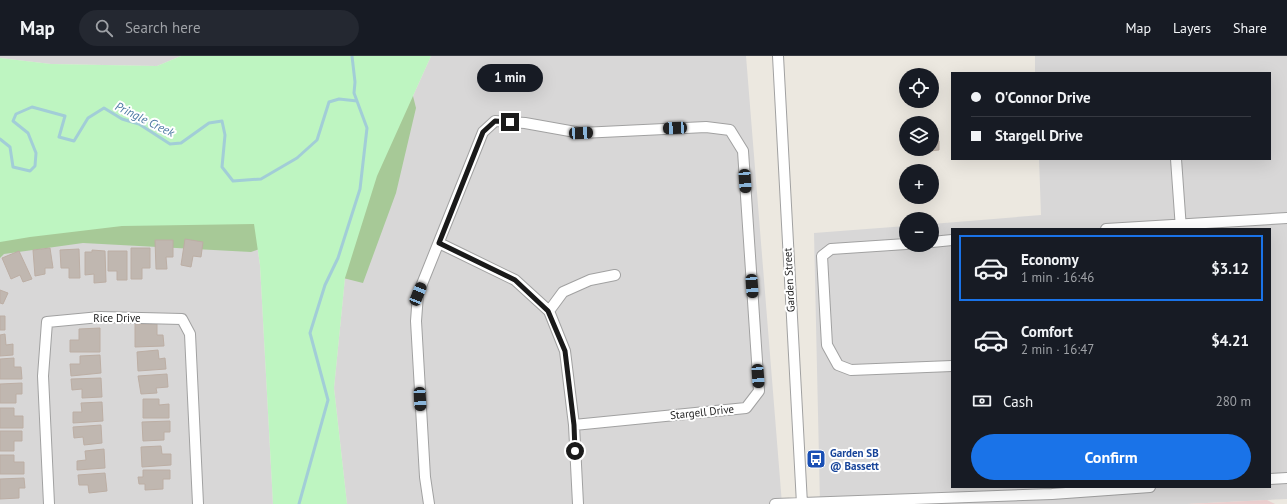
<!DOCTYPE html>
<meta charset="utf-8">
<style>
:root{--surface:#171b24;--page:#242831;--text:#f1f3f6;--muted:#9ea1a6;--line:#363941;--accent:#1a73e8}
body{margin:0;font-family:"PT Sans",sans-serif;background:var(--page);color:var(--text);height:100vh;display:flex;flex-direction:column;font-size:15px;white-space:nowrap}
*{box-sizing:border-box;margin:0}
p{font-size:13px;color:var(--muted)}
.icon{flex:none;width:22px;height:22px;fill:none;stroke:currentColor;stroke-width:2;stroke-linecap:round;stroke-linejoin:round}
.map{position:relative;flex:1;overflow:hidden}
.panel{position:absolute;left:951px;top:172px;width:320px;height:260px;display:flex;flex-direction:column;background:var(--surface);border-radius:0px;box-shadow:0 4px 16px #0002}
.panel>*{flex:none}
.hud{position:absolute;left:951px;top:16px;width:320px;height:88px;border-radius:0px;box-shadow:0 4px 16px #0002;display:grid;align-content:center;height:88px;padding:0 20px;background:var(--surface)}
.buttons{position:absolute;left:899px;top:12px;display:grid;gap:8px}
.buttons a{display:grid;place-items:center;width:40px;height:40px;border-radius:50%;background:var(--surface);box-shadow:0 4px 16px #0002;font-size:20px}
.end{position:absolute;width:18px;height:18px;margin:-9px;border:5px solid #1a1a1a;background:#fff;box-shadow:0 0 0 2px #fff}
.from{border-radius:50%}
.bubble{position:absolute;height:28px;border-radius:14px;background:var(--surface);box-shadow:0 4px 16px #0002;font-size:13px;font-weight:600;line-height:28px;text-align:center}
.car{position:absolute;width:12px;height:24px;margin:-12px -6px;border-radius:5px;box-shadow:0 0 3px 1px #0007;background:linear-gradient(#222 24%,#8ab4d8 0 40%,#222 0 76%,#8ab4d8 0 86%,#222 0)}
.hud b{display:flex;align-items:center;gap:14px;height:38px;font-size:15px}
.hud b+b{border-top:1px solid var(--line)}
.hud i{width:10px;height:10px;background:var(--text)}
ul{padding:7px 0 0;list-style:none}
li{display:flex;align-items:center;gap:12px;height:66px;margin:0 8px 6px;padding:0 12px;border:2px solid transparent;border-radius:0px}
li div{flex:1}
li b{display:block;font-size:15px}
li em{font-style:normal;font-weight:600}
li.selected{border-color:var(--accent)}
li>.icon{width:36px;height:36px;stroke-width:1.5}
.pay{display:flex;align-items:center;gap:10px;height:44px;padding:0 20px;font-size:15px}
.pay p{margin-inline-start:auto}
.action{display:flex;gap:8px;margin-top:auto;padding:8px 20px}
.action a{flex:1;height:46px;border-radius:24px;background:var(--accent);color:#fff;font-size:16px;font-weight:600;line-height:46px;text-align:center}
header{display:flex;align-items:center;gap:24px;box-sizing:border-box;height:56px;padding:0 20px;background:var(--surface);border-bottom:1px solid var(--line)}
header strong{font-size:19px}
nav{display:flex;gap:22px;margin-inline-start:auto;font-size:14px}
.search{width:280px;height:36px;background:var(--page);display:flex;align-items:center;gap:10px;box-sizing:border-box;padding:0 14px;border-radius:22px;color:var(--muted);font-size:15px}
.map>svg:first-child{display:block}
</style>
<header>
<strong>Map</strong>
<div class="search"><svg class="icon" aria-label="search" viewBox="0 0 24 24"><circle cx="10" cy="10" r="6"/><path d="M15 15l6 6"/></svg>Search here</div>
<nav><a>Map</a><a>Layers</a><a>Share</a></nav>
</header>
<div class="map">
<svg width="1287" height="448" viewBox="0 0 1287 448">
<rect width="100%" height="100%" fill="#ece8e0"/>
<!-- residential -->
<path fill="#d8d7d7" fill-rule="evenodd" d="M0,0H181L157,10L51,8L0,2Z
M431,0H746L782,448H347L334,332L345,222L377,120Z
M1035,0H1287V443L1187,448H820L814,177L906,170V189H932V168L1041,159L1039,103H1270V17H1035ZM952,173H1270V431H952Z
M254,168L260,209L273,448H0V186Z"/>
<!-- commercial -->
<path fill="#ecd0d0" d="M1267,444L1275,448H1187Z"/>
<!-- forest -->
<path fill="#a7c997" d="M403,0L416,52L396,137L363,227L315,215L295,180L251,196L83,187L4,198L0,202V129Z"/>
<!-- park -->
<path fill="#bef5c1" d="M181,0H431L377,120L345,222L334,332L347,448H273L260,209L254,168L122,170L30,181L0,186V2L51,8L157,10Z"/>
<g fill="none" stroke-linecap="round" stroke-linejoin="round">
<!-- stream -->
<path stroke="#a2cdd7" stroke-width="3" d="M0,83L10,91L13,111L30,115L35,110L36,97L28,77L13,65L16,58L32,51L65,60L59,81L74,85L88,62L104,52L122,63L139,68L170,88L181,87L209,67L222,65L225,79L222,111L233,125L261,123L297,102L317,84L329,46L339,43L357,45
M299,448L328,344L310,277L325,229L338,202L360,133L367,72L354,37L355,26L352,0"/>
</g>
<!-- building -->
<path fill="#c0b7b0" stroke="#bcaea4" d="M932,85H939V94L921,96V93H932Z
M185,183L203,186L201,201L193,200L191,211L181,209Z
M155,184H173V201H166L167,213H156Z
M50,192L53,212H45V218L35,220L33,194Z
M131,192H150V212H142V223H131Z
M79,193L80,222H69V212H61L60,194Z
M92,194L105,195L106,226L94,227V218L85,219V196H92Z
M19,195L32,223L23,226L20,219L11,223L2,202Z
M108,195H127V224H117V215H108Z
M0,234L8,237L3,248L0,247Z
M0,260H5V274H0Z
M135,268H157V279H163L164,290L135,291Z
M100,272V296H70V284H79V273Z
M5,278L6,289L13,288V299L0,300V279Z
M158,294L159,303L165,302L166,313L138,315L137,296Z
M100,299L101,317L71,320L70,308H80V300Z
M14,302V311H21L22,323H0V303Z
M167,318L168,331L156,332L157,337L141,338L138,320Z
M101,322L102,341L82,342V333L72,334L71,323Z
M22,327V338H16V347H0V328Z
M143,343H159V349L169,348V362H143Z
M102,346L103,365L73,367V356H82L81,347Z
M0,352H14V360H23V372H0Z
M170,365V376H164V384L143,385L142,366Z
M101,369L102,387L84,389L83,381L74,382L73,371Z
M0,375H22V385H14V395H0Z
M161,390L162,398H171V409L142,411L141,391Z
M104,393L105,412L77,414V405L86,404L85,395Z
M0,399H14V406H24V418H0Z
M143,414H170V423H163V433L145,434V428H139L138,421H143Z
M105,417L107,435L89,437L88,429H79L78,419Z
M24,422L25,432H19V442L0,443V423Z"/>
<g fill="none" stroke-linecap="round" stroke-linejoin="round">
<!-- minor casing -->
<g stroke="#a1a1a1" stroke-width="12">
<path id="minor" d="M778,0L802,448
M1176,103L1181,173
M1106,173L1287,162
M932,186L952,184
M439,187L515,224L549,255L565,295L574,369L578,448
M906,188L831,193L822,200L827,289L838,309L851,314L952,310
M549,255L563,236L590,224L615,219
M1270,423L1287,422
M49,448L43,320L47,266L100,261L182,263L190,278L198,448
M429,448L425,421L416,265L418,238L483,76L495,65L525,67L581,77L706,71L730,74L743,95L759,335L746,352L574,369
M775,448L1052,438L1150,431"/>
</g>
<!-- minor -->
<use href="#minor" stroke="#fff" stroke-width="10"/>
</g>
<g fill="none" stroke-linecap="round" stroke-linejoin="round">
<!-- route -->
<path stroke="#1a1a1a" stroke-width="5" d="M510,66L495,65L483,76L439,187L515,224L548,255L565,295L574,369L575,395"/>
</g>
<!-- icons -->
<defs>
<g id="bus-square" transform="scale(1)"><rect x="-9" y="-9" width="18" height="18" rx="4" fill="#1a4fb4" stroke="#fff"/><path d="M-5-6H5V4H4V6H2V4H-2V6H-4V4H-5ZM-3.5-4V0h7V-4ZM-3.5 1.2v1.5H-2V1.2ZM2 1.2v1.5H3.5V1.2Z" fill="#fff"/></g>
</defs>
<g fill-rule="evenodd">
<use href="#bus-square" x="816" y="403"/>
</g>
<g text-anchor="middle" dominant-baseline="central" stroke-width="4" stroke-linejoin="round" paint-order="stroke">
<!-- street labels -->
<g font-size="11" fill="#1a1a1a" stroke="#fff">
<text transform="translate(789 224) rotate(-93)">Garden Street</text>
<text x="117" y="262">Rice Drive</text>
<text transform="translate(702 356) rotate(-6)">Stargell Drive</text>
</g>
<!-- transit labels -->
<g font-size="11" font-weight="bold" fill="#164399" stroke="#fff" text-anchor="start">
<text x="830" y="397">Garden SB<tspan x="830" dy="13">@ Bassett</tspan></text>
</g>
<!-- water labels -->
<g font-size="12" font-style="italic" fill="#4e7aa3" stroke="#fff">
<text transform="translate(145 63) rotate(26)">Pringle Creek</text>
</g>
</g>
</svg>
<div class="buttons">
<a><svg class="icon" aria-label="locate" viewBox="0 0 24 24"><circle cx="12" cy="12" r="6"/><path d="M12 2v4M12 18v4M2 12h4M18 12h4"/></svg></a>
<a><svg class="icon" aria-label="layers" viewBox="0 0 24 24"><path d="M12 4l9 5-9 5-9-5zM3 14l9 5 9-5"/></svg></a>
<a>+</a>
<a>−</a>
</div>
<i class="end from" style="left:575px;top:395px"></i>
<i class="end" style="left:510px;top:66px"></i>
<div class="bubble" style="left:477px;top:8px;width:66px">1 min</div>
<i class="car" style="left:675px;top:72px;rotate:267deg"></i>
<i class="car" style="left:581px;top:77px;rotate:87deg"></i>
<i class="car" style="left:745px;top:125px;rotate:176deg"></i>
<i class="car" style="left:752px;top:230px;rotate:176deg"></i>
<i class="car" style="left:418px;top:238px;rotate:22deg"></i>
<i class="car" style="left:758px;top:320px;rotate:176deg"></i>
<i class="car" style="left:420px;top:343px;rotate:177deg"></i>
<div class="hud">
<b><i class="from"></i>O'Connor Drive</b>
<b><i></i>Stargell Drive</b>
</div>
<section class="panel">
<ul>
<li class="selected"><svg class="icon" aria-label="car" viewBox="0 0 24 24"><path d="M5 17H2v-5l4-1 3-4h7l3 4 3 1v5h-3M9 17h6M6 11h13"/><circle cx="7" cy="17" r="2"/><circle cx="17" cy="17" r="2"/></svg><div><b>Economy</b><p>1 min · 16:46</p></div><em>$3.12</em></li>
<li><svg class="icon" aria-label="car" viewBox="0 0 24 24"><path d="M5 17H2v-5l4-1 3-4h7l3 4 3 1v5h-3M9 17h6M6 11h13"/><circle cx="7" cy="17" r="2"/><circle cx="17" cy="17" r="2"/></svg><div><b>Comfort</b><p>2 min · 16:47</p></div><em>$4.21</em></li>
</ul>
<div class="pay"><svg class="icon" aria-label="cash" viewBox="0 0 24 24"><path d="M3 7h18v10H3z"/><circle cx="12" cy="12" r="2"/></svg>Cash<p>280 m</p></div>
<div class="action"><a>Confirm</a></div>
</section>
</div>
